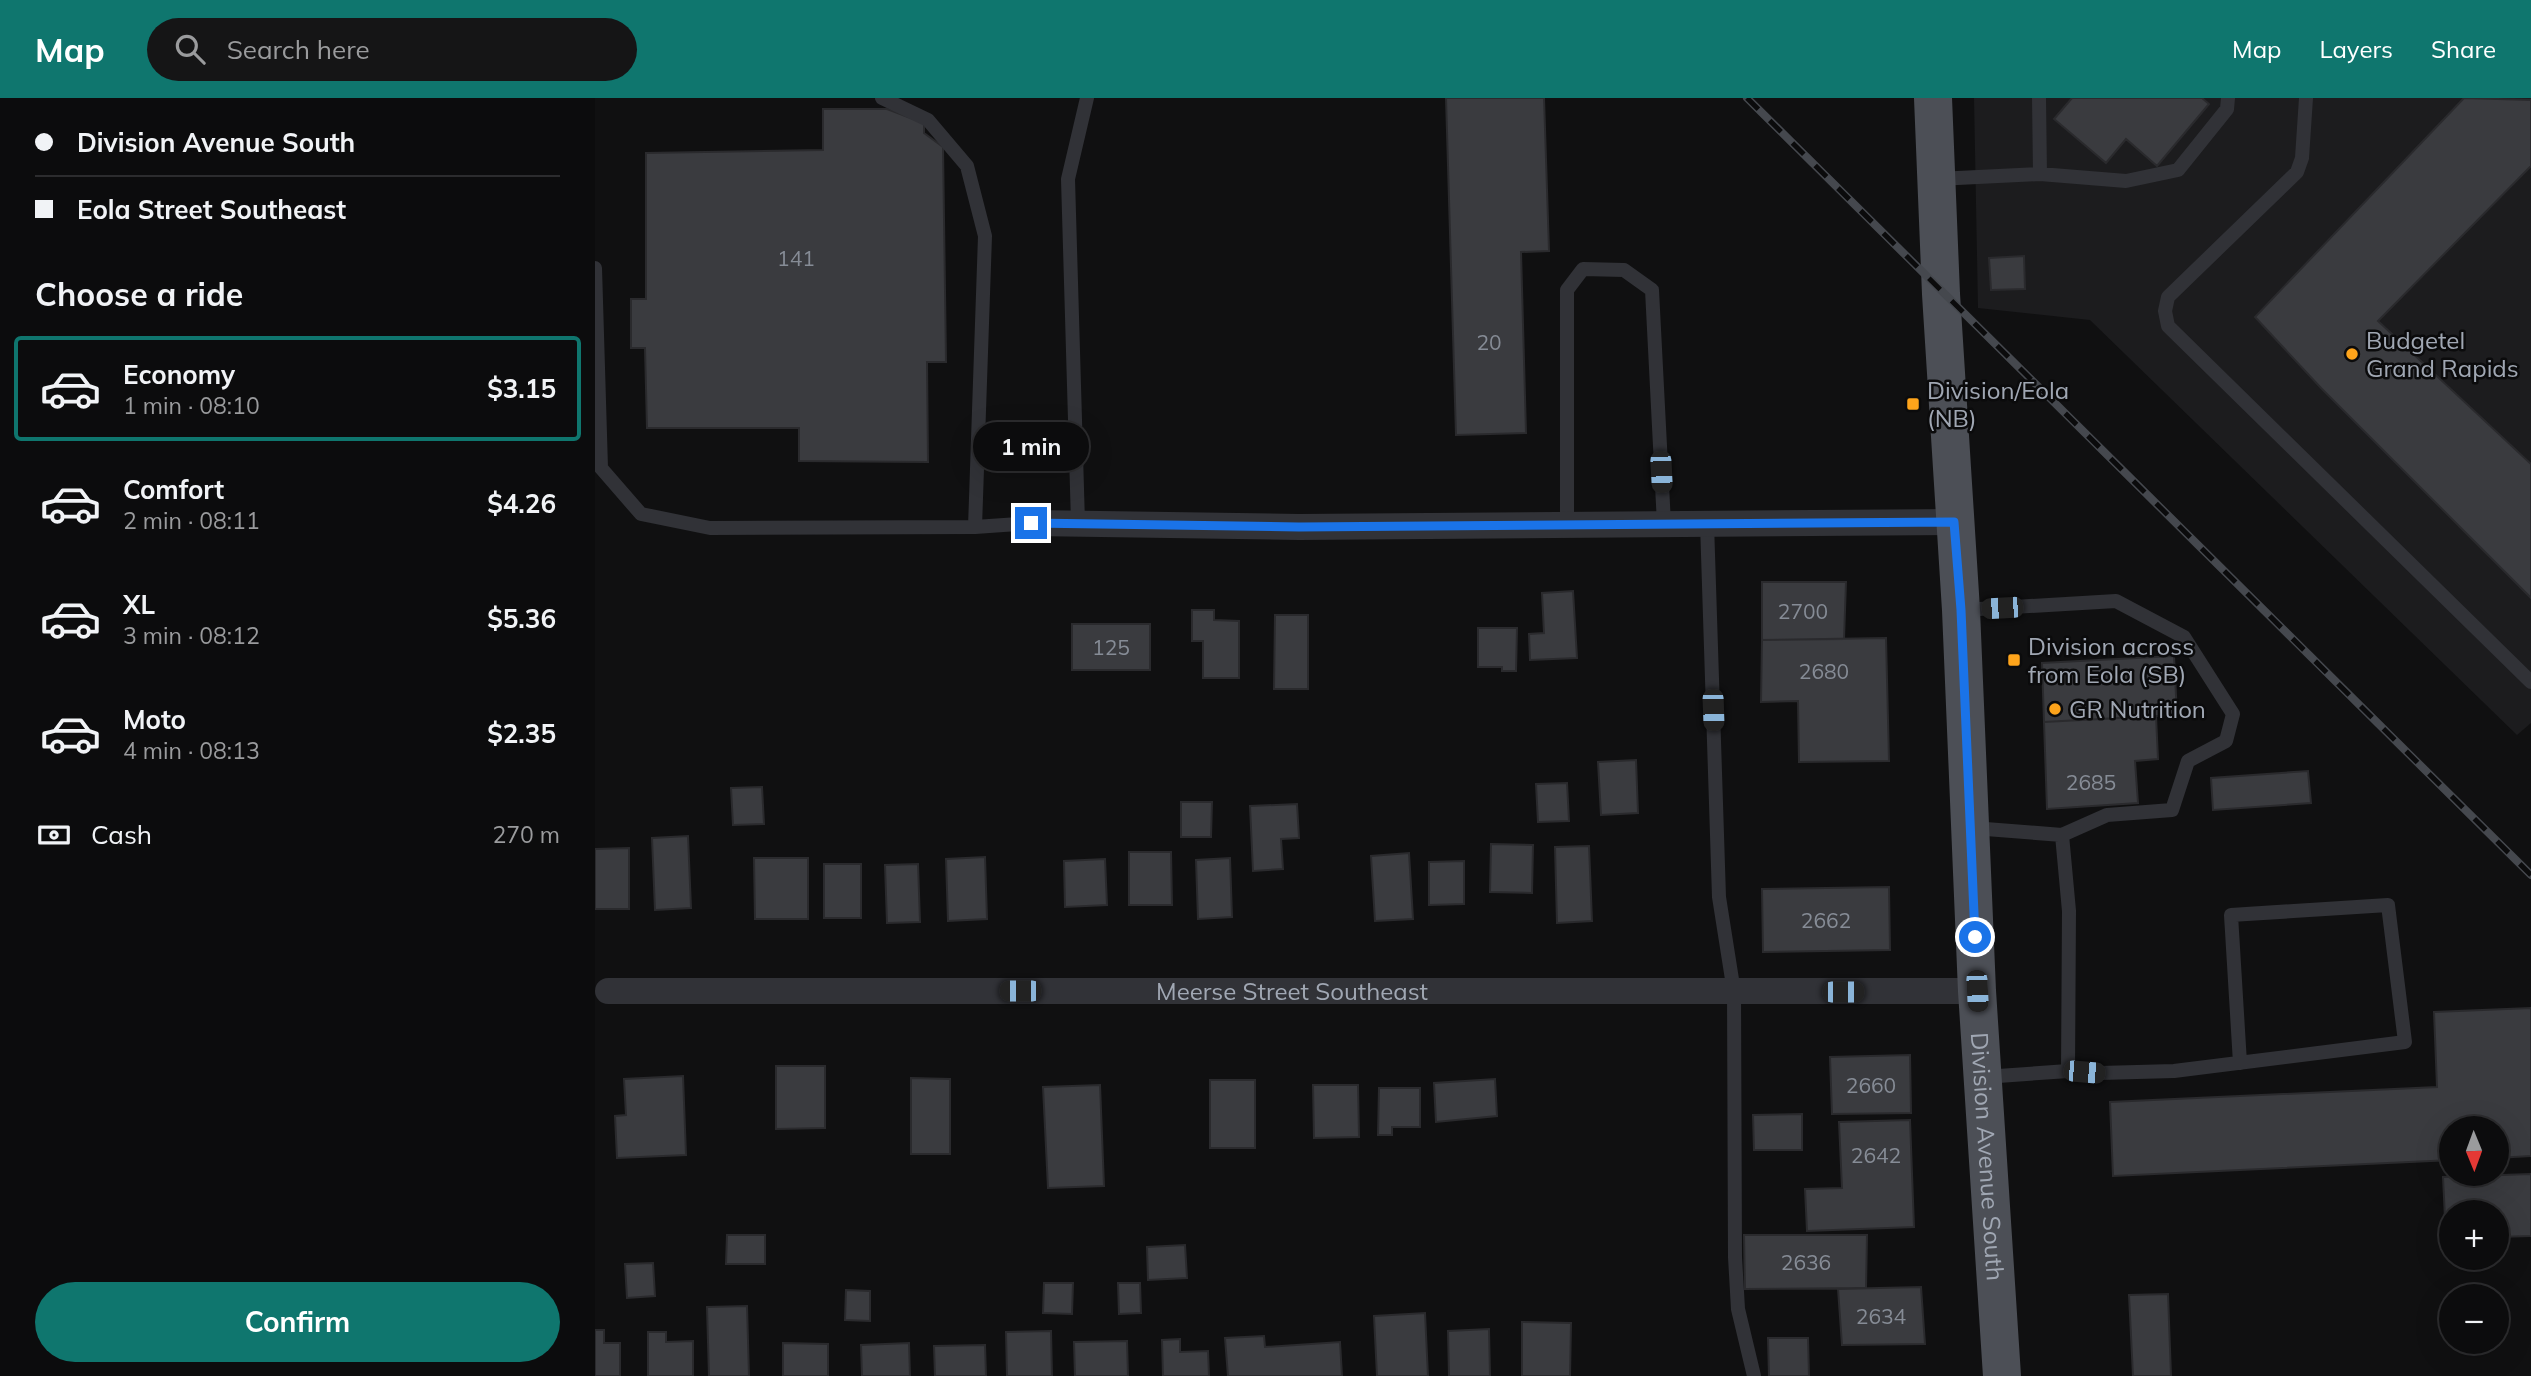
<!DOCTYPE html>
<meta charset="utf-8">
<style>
:root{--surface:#0c0c0d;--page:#151516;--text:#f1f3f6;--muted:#9a9b9d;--line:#2c2c2e;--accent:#0f766e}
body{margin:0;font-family:Mulish,sans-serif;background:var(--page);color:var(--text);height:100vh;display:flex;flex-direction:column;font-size:26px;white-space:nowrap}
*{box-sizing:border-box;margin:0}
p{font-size:23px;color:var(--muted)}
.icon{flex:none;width:38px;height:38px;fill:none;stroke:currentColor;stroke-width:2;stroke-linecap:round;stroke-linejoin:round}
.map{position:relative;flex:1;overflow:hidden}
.sheet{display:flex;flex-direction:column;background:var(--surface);width:595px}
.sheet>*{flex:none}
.guide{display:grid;align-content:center;height:154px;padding:0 35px;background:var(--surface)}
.needle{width:46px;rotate:179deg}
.tools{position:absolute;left:1844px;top:1018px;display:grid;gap:14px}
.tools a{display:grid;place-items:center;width:70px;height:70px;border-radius:50%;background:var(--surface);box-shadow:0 7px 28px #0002,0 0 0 2px var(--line);font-size:35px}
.end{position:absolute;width:32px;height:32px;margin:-16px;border:9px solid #1a73e8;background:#fff;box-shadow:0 0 0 4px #fff}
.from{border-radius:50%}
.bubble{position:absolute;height:49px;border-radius:24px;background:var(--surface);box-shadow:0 7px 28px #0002,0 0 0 2px var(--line);font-size:23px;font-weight:700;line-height:49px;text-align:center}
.car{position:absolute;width:21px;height:42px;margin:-21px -10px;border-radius:9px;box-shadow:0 0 5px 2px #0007;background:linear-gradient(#222 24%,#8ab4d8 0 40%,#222 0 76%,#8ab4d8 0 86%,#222 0)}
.guide b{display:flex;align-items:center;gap:24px;height:66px;font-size:26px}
.guide b+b{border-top:2px solid var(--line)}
.guide i{width:18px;height:18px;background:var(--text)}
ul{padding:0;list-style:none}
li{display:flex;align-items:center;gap:21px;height:105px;margin:0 14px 10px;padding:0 21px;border:4px solid transparent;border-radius:7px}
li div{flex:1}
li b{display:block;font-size:26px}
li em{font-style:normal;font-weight:700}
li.active{border-color:var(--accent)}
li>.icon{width:63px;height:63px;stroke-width:1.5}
h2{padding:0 35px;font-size:32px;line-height:84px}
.pay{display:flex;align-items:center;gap:18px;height:77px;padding:0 35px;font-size:26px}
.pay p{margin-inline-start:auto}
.cta{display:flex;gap:14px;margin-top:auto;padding:14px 35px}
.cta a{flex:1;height:80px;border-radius:42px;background:var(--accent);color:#fff;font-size:28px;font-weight:700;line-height:80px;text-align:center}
header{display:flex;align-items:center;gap:42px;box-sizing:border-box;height:98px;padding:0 35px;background:var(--accent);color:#fff}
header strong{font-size:33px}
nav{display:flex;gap:38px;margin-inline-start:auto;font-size:24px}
.search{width:490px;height:63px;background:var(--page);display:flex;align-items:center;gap:18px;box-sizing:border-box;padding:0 24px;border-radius:38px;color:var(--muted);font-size:26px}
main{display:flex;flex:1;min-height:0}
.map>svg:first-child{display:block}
</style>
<header>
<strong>Map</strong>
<div class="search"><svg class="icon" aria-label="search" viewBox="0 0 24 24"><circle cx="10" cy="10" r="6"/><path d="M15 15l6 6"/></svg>Search here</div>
<nav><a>Map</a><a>Layers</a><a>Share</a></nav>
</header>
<main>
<section class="sheet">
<div class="guide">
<b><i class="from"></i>Division Avenue South</b>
<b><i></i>Eola Street Southeast</b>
</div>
<h2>Choose a ride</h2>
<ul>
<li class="active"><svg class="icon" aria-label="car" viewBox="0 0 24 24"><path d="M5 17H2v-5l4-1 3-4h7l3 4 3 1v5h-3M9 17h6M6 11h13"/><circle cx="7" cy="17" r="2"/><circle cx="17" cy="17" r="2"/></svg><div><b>Economy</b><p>1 min · 08:10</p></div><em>$3.15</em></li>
<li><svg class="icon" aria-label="car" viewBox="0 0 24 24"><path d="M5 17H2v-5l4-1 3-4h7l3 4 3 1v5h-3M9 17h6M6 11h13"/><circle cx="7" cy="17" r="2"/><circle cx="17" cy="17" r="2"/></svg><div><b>Comfort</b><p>2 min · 08:11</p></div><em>$4.26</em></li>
<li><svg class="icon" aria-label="car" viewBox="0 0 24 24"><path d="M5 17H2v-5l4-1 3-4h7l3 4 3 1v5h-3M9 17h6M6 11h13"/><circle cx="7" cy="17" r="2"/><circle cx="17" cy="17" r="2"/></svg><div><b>XL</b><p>3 min · 08:12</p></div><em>$5.36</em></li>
<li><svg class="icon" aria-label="car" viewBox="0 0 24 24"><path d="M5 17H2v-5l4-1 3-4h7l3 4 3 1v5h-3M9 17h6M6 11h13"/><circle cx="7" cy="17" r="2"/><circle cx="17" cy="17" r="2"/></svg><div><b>Moto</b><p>4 min · 08:13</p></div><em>$2.35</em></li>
</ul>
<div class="pay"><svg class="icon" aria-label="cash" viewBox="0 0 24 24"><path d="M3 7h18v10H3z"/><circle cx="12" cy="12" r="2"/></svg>Cash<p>270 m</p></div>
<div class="cta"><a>Confirm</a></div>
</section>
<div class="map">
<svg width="1936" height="1278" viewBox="0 0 1936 1278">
<rect width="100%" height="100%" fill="#101011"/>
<!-- built -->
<path fill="#1c1c1e" d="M1379,0H1936V625L1922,637L1495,222L1383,210Z"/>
<!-- building -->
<path fill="#3a3b3f" stroke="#2a2a2d" stroke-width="2" d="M851,0H949L954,153L926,154L931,335L861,337Z
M1477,0H1607L1614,6L1562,68L1531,41L1511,65L1459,21Z
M1869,0L1936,2V68L1783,223L1936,366V500L1726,290L1660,219Z
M228,11H292L329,25V35L348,49L351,264H332L333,364L204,363V330H52L50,250H36V201H51V55L228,52Z
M1429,158L1430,191L1396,192L1394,160Z
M1167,484H1251L1249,541L1167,542Z
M978,493L982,560L935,562L934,536L949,535L947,495Z
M597,512H619V522L644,523V580H608V543H597Z
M680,517H713V591H679Z
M477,526H555V572H477Z
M883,530H922L921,573H907V569H883Z
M1291,540L1294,663L1204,664L1203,603L1166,604L1167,542Z
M1579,558L1582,617L1449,624L1447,565Z
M1561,618L1563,661L1540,663L1543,705L1452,711L1449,624Z
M1041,662L1043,715L1006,717L1003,664Z
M1713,673L1716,705L1618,712L1616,680Z
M972,685L974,723L943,724L941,686Z
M167,689L169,726L138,727L136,690Z
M586,704H617L616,739H586Z
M702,706L704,740L686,741L688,771L658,773L655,708Z
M93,738L96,810L60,812L57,740Z
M896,746L938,747L937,795L895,794Z
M994,748L997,823L962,825L960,749Z
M34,750V811H0V751Z
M534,754H576L577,807H534Z
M814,755L818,821L780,823L776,758Z
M390,759L392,821L353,823L351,761Z
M159,760H213V821H160Z
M635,760L637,819L603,821L601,762Z
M510,761L512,807L470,809L469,763Z
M869,763V806L834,807V764Z
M229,766H266V820H229Z
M323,766L325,824L292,825L290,767Z
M1294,789L1295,852L1168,854L1167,791Z
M1936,910V1058L1902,1060V1031H1857V1062L1518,1078L1515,1004L1842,989L1839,914Z
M1315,957L1316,1015L1237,1016L1235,959Z
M181,968H230V1030L181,1031Z
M88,978L91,1057L22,1060L20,1018L31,1017L29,981Z
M316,980L355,981V1056H316Z
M900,981L902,1018L841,1024L839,985Z
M615,982H660V1050H615Z
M505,987L509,1088L453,1090L448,989Z
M718,987H763L764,1039L719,1040Z
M784,990H825V1029H797V1037H783Z
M1207,1016V1052H1159L1158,1017Z
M1315,1022L1319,1129L1212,1133L1210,1091L1247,1090L1244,1024Z
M1936,1076V1138L1902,1139V1115H1857V1141H1851L1848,1079Z
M132,1137H170V1166H131Z
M1149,1137H1272L1271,1190L1150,1191Z
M590,1147L592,1180L553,1182L552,1149Z
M58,1165L60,1198L32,1200L30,1166Z
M449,1185H478L477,1216L448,1215Z
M523,1185H545L546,1215L524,1216Z
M1326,1189L1330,1246L1247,1247L1243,1191Z
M251,1192L275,1193V1223L250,1222Z
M1573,1196L1576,1278H1538L1534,1197Z
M152,1208L154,1278H114L112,1209Z
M830,1215L833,1278H782L779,1218Z
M927,1224L976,1225L975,1278H927Z
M894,1231L895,1278H854L853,1233Z
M0,1232H9V1245H25V1278H0Z
M456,1233L457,1278H412L411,1234Z
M53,1234H71V1244L98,1243V1278H53Z
M669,1238L670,1249L745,1244L747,1278H633L630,1240Z
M1173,1240H1213L1214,1278H1174Z
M585,1241V1254L613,1253L614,1278H568L567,1242Z
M532,1243L533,1278H480L479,1244Z
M188,1245L233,1246V1278H188Z
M314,1245L315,1278H267L266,1247Z
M390,1247L391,1278H340L339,1248Z"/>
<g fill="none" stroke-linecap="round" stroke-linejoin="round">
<!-- lane -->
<path stroke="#313237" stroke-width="14" d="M287,0L333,22L372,68L390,138L380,429
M1444,0L1445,76
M1711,0L1707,60L1702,74L1573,199L1570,213L1573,228L1936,584
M1342,81L1445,76L1531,83L1583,72L1632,11L1633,0
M0,170L6,370L46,416L115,430L380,429L437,425
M483,425L473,81L492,0
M1112,425L1124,799L1139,894L1140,1159L1143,1211L1159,1278
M972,426V192L988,171L1029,172L1057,192L1069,426
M1367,512L1521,503L1589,539L1638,616L1631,643L1593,663L1577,712L1512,717L1467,737
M1378,730L1467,737L1474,813L1473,973
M1389,979L1473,973L1505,975L1579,973L1810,944L1793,807L1636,817L1645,965"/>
<!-- street -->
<g stroke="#313237" stroke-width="26">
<path d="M437,425L704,429L1359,424"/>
<path id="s1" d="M13,893H1382"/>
</g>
<!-- primary -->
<path stroke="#4c4f56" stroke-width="38" id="s2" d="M1338,0L1346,196L1366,512L1382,893L1407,1278"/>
<!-- rail casing -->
<g stroke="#45484e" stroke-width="8">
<path id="rail" d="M1152,0L1936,777"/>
</g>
<!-- rail -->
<use href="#rail" stroke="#0b0b0c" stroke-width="5" stroke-dasharray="16" stroke-linecap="butt"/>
</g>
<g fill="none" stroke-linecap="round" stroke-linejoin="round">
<!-- route -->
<path stroke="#1a73e8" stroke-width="9" d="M436,425L704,429L1359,424L1366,512L1380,839"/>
</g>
<!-- markers -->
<g fill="#fea41b" stroke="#0b0b0c" stroke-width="2.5">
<circle cx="1757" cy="256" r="7"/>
<rect x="1311" y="299" width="14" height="14" rx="3.5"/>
<rect x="1412" y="555" width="14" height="14" rx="3.5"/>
<circle cx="1460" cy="611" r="7"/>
</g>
<g text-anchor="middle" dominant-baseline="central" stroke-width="5" stroke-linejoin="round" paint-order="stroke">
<!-- number labels -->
<g font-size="21" fill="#868c96">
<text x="201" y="160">141</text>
<text x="894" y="244">20</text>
<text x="1208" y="513">2700</text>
<text x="516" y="549">125</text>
<text x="1229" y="573">2680</text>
<text x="1496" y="684">2685</text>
<text x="1231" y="822">2662</text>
<text x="1276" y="987">2660</text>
<text x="1281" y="1057">2642</text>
<text x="1211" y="1164">2636</text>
<text x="1286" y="1218">2634</text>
</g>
<!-- poi labels -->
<g font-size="24" fill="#a0a7b3" stroke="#0b0b0c" text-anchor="start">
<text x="1771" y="242">Budgetel<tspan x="1771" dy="28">Grand Rapids</tspan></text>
<text x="1332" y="292">Division/Eola<tspan x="1332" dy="28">(NB)</tspan></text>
<text x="1433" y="548">Division across<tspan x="1433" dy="28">from Eola (SB)</tspan></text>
<text x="1474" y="611">GR Nutrition</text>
</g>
<!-- street labels -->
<g font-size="24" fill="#a0a7b3" stroke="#0b0b0c">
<text stroke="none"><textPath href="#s1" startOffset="684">Meerse Street Southeast</textPath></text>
<text stroke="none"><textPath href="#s2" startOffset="1060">Division Avenue South</textPath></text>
</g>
</g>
</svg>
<div class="tools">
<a><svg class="needle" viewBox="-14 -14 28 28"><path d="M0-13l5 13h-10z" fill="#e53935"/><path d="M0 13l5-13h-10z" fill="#9a9b9d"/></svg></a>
<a>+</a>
<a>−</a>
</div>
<i class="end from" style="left:1380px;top:839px"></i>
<i class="end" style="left:436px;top:425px"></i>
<div class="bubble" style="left:378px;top:324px;width:116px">1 min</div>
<i class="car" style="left:1066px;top:374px;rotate:177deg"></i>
<i class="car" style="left:1407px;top:510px;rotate:267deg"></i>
<i class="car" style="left:1118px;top:612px;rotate:178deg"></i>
<i class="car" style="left:425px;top:893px;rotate:270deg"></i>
<i class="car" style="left:1382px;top:893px;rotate:177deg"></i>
<i class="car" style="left:1248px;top:894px;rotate:90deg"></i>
<i class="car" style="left:1489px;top:974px;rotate:95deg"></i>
</div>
</main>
